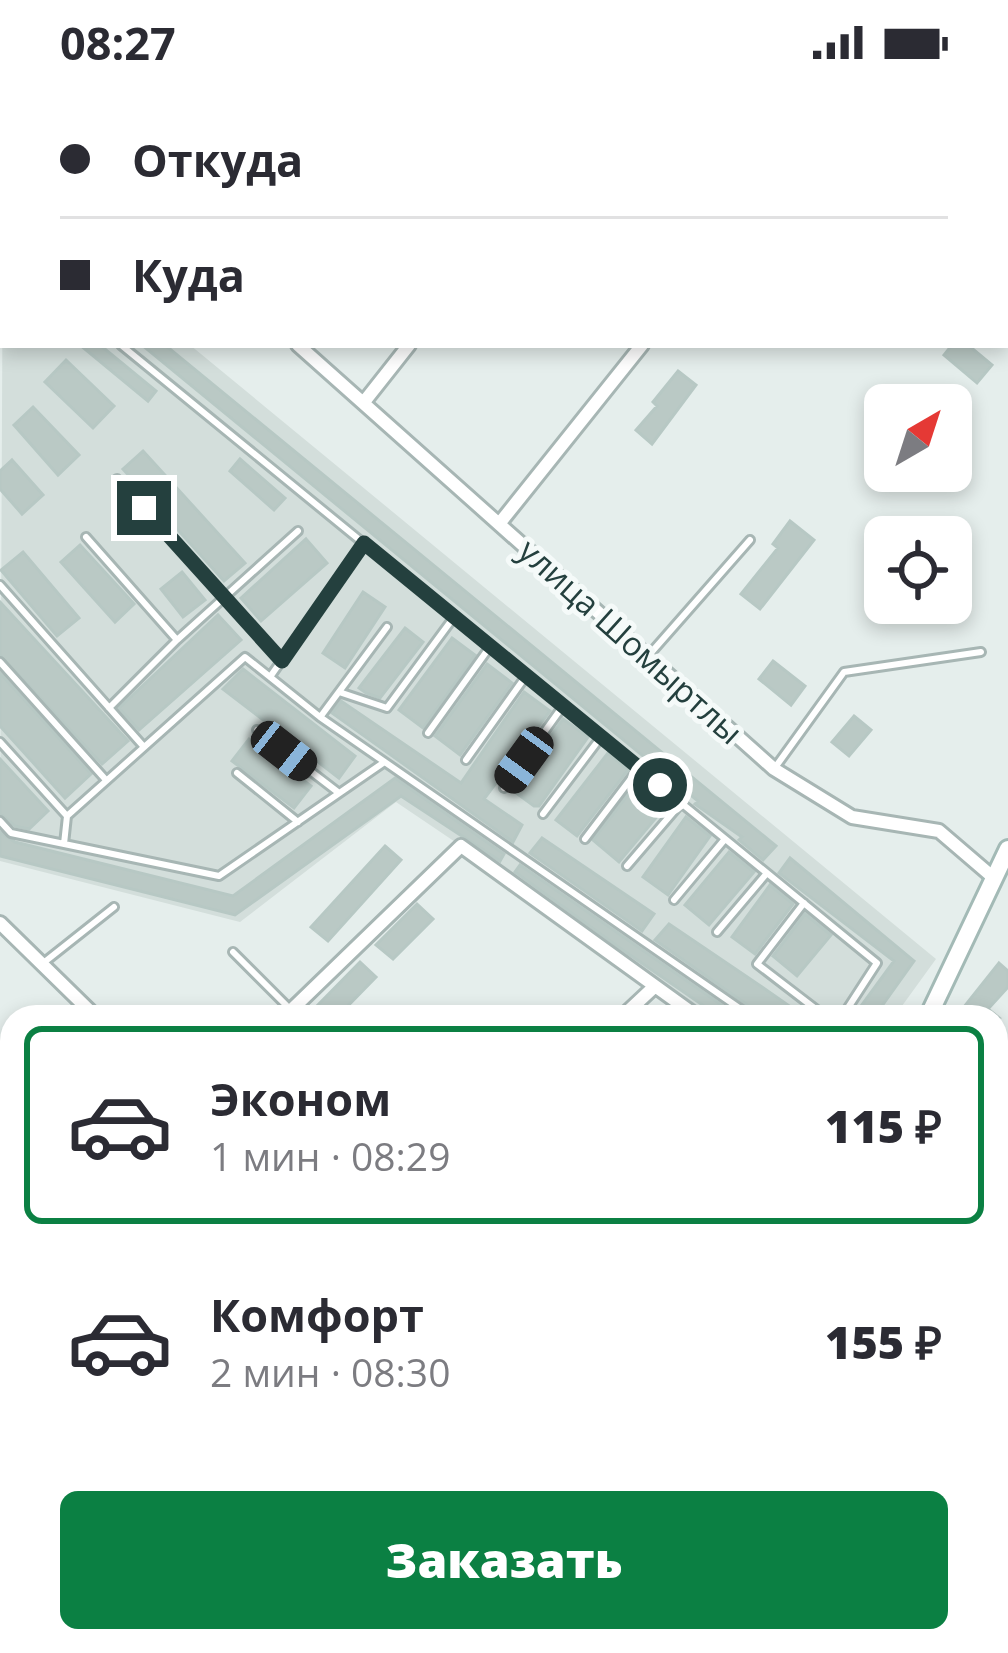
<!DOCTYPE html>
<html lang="ru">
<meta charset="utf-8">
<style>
:root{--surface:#fff;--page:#f2f2f3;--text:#2b2b33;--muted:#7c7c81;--line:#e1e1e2;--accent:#0b8043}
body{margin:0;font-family:"Open Sans",sans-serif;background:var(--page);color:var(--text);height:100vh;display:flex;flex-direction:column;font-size:45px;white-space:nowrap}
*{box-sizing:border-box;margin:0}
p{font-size:39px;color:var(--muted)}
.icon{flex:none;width:66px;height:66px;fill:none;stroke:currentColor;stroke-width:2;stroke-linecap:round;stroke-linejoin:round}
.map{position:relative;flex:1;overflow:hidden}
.panel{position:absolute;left:0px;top:921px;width:1008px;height:648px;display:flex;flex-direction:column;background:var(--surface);border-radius:36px 36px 0 0;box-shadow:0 6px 18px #0003}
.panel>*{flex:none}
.top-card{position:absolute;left:0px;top:0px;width:1008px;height:264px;box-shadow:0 6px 18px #0003;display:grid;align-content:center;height:264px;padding:0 60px;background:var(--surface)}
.needle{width:78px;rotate:39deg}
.controls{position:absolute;left:864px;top:300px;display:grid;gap:24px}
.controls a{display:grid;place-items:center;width:108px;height:108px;border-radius:18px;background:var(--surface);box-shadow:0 6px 18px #0003;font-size:60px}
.end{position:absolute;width:54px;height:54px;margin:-27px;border:15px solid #24403e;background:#fff;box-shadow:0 0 0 6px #fff}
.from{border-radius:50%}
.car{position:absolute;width:36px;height:72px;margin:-36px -18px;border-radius:15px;box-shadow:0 0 9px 3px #0007;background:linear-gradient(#222 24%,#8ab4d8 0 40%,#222 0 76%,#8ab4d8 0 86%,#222 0)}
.top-card b{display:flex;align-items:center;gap:42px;height:114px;font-size:45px}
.top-card b+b{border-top:3px solid var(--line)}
.top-card i{width:30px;height:30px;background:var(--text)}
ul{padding:21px 0 0;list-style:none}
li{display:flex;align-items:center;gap:36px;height:198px;margin:0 24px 18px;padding:0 36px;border:6px solid transparent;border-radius:18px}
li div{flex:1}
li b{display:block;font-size:45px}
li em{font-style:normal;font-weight:800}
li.selected{border-color:var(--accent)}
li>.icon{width:108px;height:108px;stroke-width:1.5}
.action{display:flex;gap:24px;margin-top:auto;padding:24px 60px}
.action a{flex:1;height:138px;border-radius:18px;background:var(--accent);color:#fff;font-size:48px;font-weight:800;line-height:138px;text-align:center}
.status{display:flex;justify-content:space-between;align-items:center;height:84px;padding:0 60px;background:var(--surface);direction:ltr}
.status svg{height:33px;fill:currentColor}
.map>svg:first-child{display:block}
</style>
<div class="status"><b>08:27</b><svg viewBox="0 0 49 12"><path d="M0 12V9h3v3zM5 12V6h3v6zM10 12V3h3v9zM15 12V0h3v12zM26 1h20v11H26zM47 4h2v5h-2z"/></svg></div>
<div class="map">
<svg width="1008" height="1569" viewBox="0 0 1008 1569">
<rect width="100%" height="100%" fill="#e5eeec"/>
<!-- built -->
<path fill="#d3dedb" d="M3,108V261H190L936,875L894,933H714L396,718L240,838L0,777Z"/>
<!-- building -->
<path fill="#bac9c5" stroke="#b7c8c4" stroke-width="3" d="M80,261H100L156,307L148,317Z
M142,261H165L776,762L763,776L739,756L742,753L695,720L698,717Z
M952,261H968L992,281L977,299L944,271Z
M66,276L114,322L93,344L45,298Z
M678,287L696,301L652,360L636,346L657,322L653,318Z
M33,323L79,371L58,391L14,341Z
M143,367L245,479L224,497L123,385Z
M240,375L285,414L274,426L230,387Z
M12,376L43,411L22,430L0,405V387Z
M790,437L814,456L760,525L741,510L778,464L773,460Z
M306,455L327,479L261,537L241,514Z
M80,461L134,520L115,538L61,478Z
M23,468L79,534L57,552L1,486Z
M182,488L205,516L183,533L161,505Z
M363,508L385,523L345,584L323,569Z
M0,518L128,657L102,680L0,571Z
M218,531L241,556L139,646L119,624Z
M405,544L423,558L380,614L366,609L359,604Z
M452,554L475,571L423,644L399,626Z
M773,577L805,602L791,621L759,595Z
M487,580L512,599L460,671L435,652Z
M243,585L355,672L339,694L223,605Z
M0,589L91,690L65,714L0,642Z
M524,608L550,627L484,715L522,741L513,758L332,629L341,617L461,699Z
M854,632L871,646L849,672L832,658Z
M563,635L588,653L539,722H534L512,706Z
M249,655L311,702L294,724L232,677Z
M608,669L628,686L577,752L556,736Z
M0,675L48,727L29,745L15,742L0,730Z
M395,694L504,770L500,777L401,712L235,831L0,772V748L15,758L233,812Z
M637,699L665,723L619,778L593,756Z
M686,733L710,752L668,811L643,793Z
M542,754L654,830L642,847L530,769Z
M385,762L401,776L328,857L311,843Z
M729,768L754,788L709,841L685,821Z
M790,774L914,877L874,933H853L894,877L779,789Z
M520,781L739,933H720L617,862L515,788Z
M770,801L793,820L755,870L732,853Z
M417,820L433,835L393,875L376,861Z
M805,830L831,851L797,892L773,872Z
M669,840L762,903L805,933H759L756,927L655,856Z
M360,878L376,893L337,933H332L318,921Z
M999,879L1008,887V903L988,925L998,933H956Z"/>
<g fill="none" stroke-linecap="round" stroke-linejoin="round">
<!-- lane casing -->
<g stroke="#a7b6b4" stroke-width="12">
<path id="lane" d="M389,0L390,3
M135,3L152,0
M278,3L295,0
M0,27H3
M0,56L3,55
M0,162L3,164
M121,261L877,879L842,933
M117,395L282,577
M86,453L177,556
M0,501L144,663
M649,571L750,456
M0,578L106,696
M270,593L364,459
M339,608L387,624L454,533
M109,624L177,556L298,447
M321,632L387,543
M257,646L339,709
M428,649L489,564
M0,658L67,732
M466,676L526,592
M774,685L844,588L981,568
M237,689L298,738
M504,704L563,622
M543,730L601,653
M0,737L11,749L219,792L383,679
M585,755L639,684
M64,760L67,732L245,573L320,633L752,933
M627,782L681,719
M674,816L725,755
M804,819L757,880L826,933
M717,848L767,789
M233,868L290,925
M42,880L114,823"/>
</g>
<!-- street casing -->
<g stroke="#a7b6b4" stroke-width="18">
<path id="street" d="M948,3L971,0
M298,261L774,685L852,733L939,747L995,795
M364,318L409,261
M499,440L642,261
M0,839L96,933
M284,933L461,762L698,933
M622,933L654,903
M996,1084L1008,1070
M0,1222L12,1210
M996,1318L1008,1305
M0,1505L12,1515
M996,1521L1008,1509
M70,1557L86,1569
M743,1557L757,1569
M558,1569L569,1557
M769,1569L779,1557
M950,1569L961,1557"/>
</g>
<!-- secondary casing -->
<g stroke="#a3bab6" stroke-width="22">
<path id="secondary" d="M928,933L1008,765
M996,1212L1008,1223"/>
</g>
<!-- lane -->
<use href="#lane" stroke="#fff" stroke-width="6"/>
<!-- street -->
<use href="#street" stroke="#fff" stroke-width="12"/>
<!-- secondary -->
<use href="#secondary" stroke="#fff" stroke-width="16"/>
</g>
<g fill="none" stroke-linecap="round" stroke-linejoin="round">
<!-- route -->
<path stroke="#24403e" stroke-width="15" d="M144,424L282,577L364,459L660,701"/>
</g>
<g text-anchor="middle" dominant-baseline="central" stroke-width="10" stroke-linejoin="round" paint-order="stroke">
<!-- street labels -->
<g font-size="33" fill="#24403e" stroke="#f5faf9">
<text transform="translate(631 557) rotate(42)">улица Шомыртлы</text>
</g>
</g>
</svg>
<div class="controls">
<a><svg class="needle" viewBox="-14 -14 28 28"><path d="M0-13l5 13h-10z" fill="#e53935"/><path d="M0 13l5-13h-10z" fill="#7c7c81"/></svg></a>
<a><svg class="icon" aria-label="locate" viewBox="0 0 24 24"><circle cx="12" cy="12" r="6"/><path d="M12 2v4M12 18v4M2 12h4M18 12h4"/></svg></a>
</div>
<i class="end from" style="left:660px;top:701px"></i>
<i class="end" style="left:144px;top:424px"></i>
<i class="car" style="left:284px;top:667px;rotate:128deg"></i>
<i class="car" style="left:524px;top:676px;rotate:216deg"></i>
<div class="top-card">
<b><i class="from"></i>Откуда</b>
<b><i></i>Куда</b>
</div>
<section class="panel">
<ul>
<li class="selected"><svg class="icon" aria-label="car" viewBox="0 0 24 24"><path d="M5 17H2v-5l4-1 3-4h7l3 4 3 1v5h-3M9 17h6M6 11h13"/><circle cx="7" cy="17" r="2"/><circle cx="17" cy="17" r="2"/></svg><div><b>Эконом</b><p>1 мин · 08:29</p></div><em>115 ₽</em></li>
<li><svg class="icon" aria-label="car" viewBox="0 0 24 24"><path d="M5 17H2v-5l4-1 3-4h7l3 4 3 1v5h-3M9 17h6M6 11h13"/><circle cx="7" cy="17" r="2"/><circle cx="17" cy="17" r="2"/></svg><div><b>Комфорт</b><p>2 мин · 08:30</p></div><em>155 ₽</em></li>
</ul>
<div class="action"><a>Заказать</a></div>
</section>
</div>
